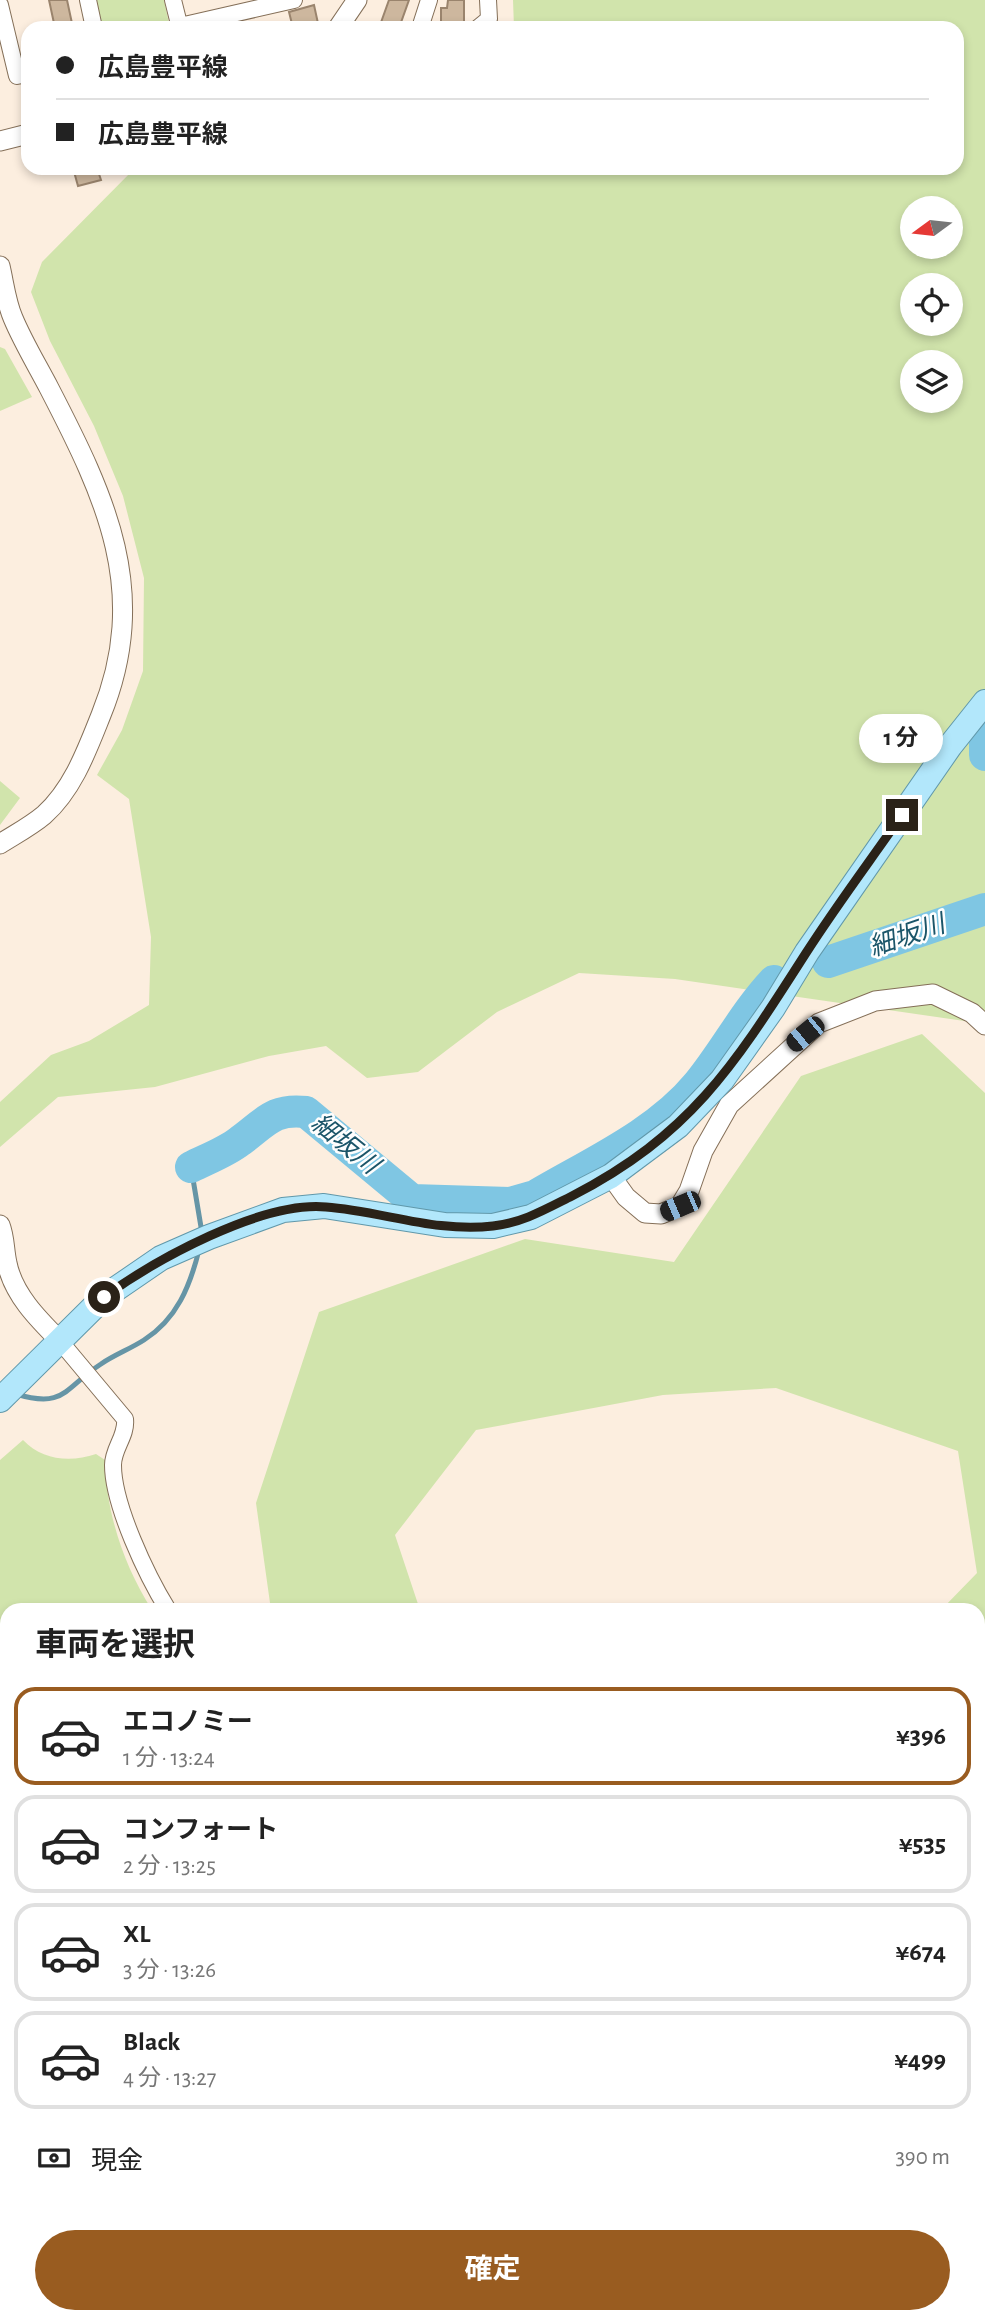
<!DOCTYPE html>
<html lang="ja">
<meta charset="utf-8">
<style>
:root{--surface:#fff;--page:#f6f6f6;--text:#222;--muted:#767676;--line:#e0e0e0;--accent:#995c20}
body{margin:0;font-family:"Alegreya Sans","Noto Sans JP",sans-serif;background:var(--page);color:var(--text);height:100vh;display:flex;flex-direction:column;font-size:26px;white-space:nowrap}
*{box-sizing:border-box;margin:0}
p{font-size:23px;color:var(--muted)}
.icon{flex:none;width:38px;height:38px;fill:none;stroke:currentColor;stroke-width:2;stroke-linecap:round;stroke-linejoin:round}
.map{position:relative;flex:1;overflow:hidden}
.drawer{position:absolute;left:0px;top:1603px;width:985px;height:721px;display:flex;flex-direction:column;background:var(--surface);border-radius:21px 21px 0 0;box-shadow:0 4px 10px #0003}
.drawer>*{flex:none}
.guide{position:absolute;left:21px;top:21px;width:943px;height:154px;border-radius:21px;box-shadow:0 4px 10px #0003;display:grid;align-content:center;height:154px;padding:0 35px;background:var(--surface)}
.needle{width:46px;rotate:255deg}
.fabs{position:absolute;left:900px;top:196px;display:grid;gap:14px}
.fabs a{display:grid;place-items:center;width:63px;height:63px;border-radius:50%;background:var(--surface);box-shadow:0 4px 10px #0003;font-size:35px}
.end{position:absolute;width:32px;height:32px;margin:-16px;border:9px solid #2a2218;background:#fff;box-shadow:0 0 0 4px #fff}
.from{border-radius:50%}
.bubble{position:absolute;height:49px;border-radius:24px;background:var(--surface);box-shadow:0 4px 10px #0003;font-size:23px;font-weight:700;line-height:49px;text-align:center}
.car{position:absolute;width:21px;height:42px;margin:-21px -10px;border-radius:9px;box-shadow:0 0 5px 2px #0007;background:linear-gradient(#222 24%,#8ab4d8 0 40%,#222 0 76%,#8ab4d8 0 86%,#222 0)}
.guide b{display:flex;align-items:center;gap:24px;height:66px;font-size:26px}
.guide b+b{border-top:2px solid var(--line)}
.guide i{width:18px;height:18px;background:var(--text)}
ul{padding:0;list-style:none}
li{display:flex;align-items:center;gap:21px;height:98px;margin:0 14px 10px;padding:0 21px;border:4px solid var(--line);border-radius:21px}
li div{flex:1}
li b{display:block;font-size:26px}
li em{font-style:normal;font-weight:700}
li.selected{border-color:var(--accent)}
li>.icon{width:63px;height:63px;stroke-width:1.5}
h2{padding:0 35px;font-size:32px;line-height:84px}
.pay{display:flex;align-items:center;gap:18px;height:77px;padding:0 35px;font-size:26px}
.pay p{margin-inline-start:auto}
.primary-button{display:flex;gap:14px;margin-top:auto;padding:14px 35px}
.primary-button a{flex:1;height:80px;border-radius:42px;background:var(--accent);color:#fff;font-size:28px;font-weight:700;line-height:80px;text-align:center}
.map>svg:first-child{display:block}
</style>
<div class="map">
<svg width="985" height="2324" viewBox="0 0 985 2324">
<rect width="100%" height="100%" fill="#fceedf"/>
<!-- green -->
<path fill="#d1e4ac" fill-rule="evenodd" d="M95,0H164L170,28H102Z
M513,0H985V1024L675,979L579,973L497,1012L418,1072L367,1078L326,1046L269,1056L155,1087L58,1097L0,1147V1102L51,1055L89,1041L149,1005L151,937L129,799L97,775L122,730L143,671L144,578L123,496L94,426L50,341L31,292L42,262L135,168H957V28H514ZM912,208H950V247H912ZM912,285H950V324H912ZM912,362H950V401H912Z
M0,347L5,349L32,397L0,411Z
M0,781L20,798L0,825Z
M922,1034L985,1093V1889L978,1895V1610H941L977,1573L958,1451L776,1388L663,1395L476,1430L395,1535L420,1610H271L256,1503L319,1312L525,1239L674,1262L801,1076Z
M23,1440C42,1460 70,1463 96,1454L105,1460C106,1513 124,1566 152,1610H7V1802L0,1783V1460Z
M417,2317H628L630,2324H419Z"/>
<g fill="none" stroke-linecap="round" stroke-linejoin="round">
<!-- stream -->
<path stroke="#6695a6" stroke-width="5" d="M191,1167L202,1233
M16,1394C65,1409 64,1388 101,1364C114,1355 130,1349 144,1340C177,1319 190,1286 199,1250"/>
<!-- river -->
<path stroke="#7fc6e3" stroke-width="32" d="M985,724V755
M828,962L985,909
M191,1167C207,1159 226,1152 240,1141C265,1123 273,1108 306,1112L412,1200L510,1203L535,1196C589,1164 657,1134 698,1084C725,1051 744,1013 774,981"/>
</g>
<!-- building -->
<path fill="#cdb79e" stroke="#9a846d" stroke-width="2" d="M49,0H67L73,28H55Z
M389,0H409L399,28H379Z
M448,0H464V25H441V8H447Z
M314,5L319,28H293L289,12Z
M73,168H97L101,180L78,186Z"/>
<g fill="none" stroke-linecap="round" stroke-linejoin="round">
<!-- service casing -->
<g stroke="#846f58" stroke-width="10">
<path id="service" d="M978,1968L985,1962"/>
</g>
<!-- minor casing -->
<g stroke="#846f58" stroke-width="18">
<path id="minor" d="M88,0L94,28
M173,0L180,28
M0,5L17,76L28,74
M180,26L294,0
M420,28L429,0
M478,28L489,19L488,0
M59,1340L125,1419C127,1436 113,1448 113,1465C113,1505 147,1576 168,1610
M0,1827L7,1844
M334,2317L336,2324"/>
</g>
<!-- tertiary casing -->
<g stroke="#846f58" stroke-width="21">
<path id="tertiary" d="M338,28L357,0
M0,141L28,134
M0,266C4,283 6,302 13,318C23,342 37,365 49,388C106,498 151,592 101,715C87,750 73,789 44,815C31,826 14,835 0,844
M611,1176L626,1197L645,1213L661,1214L680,1206L689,1191L703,1151L729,1105L819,1023L875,1001L933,994L972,1013L985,1025
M0,1225C5,1238 4,1250 7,1263C13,1294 38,1319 59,1340"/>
</g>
<!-- primary casing -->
<g stroke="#6198aa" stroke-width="26">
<path id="primary" d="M0,1400L104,1297L161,1258L209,1237L283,1210L324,1206L445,1225L493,1226L531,1217L611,1176L678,1126L722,1080L773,1008L807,952L950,746L985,702"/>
</g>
<!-- service -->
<use href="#service" stroke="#fff" stroke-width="8"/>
<!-- minor -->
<use href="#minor" stroke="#fff" stroke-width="16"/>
<!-- tertiary -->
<use href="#tertiary" stroke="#fff" stroke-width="19"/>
<!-- primary -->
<use href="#primary" stroke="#b2e7fb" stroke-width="24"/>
</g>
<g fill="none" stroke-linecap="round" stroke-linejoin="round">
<!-- route -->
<path stroke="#2a2218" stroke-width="9" d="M104,1297C155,1260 261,1201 326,1207C381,1211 437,1233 493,1226C522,1223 546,1209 572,1196C692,1134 735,1064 806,953C836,906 870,861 902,815"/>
</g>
<g text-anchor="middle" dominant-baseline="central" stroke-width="5" stroke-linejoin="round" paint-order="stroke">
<!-- water labels -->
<g font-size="26" font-style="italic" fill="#1b5569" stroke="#fefefe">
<text transform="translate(907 936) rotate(-19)">細坂川</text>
<text transform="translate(345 1144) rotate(39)">細坂川</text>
</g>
</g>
</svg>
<div class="fabs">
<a><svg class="needle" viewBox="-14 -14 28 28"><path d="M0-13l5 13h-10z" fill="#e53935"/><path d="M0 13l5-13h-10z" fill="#767676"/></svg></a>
<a><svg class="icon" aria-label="locate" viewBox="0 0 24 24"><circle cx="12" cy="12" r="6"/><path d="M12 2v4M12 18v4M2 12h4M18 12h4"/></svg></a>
<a><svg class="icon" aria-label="layers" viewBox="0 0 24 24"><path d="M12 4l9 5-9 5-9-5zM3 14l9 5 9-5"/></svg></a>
</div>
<i class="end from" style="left:104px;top:1297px"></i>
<i class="end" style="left:902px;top:815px"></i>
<div class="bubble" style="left:859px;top:714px;width:84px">1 分</div>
<i class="car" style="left:805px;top:1034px;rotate:231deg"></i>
<i class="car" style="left:680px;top:1206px;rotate:247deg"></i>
<div class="guide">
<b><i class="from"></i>広島豊平線</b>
<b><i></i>広島豊平線</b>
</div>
<section class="drawer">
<h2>車両を選択</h2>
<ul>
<li class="selected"><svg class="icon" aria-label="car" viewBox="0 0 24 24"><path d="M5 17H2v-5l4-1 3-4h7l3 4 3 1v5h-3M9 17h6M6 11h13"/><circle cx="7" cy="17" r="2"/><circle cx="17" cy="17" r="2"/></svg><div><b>エコノミー</b><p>1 分 · 13:24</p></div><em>¥396</em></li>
<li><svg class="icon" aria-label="car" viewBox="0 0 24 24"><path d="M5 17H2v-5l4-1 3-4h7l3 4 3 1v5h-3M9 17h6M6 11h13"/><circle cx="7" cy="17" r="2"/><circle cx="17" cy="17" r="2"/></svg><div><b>コンフォート</b><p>2 分 · 13:25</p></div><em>¥535</em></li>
<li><svg class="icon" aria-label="car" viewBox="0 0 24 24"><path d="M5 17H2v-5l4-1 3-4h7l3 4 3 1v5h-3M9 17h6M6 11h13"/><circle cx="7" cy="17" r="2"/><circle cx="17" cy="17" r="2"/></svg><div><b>XL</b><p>3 分 · 13:26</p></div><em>¥674</em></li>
<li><svg class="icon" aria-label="car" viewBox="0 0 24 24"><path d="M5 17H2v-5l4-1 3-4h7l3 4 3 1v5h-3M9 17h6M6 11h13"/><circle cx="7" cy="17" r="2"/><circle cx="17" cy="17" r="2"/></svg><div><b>Black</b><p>4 分 · 13:27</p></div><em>¥499</em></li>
</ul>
<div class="pay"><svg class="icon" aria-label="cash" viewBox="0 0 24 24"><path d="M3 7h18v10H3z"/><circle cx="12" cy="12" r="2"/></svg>現金<p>390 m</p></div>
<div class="primary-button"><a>確定</a></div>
</section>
</div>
